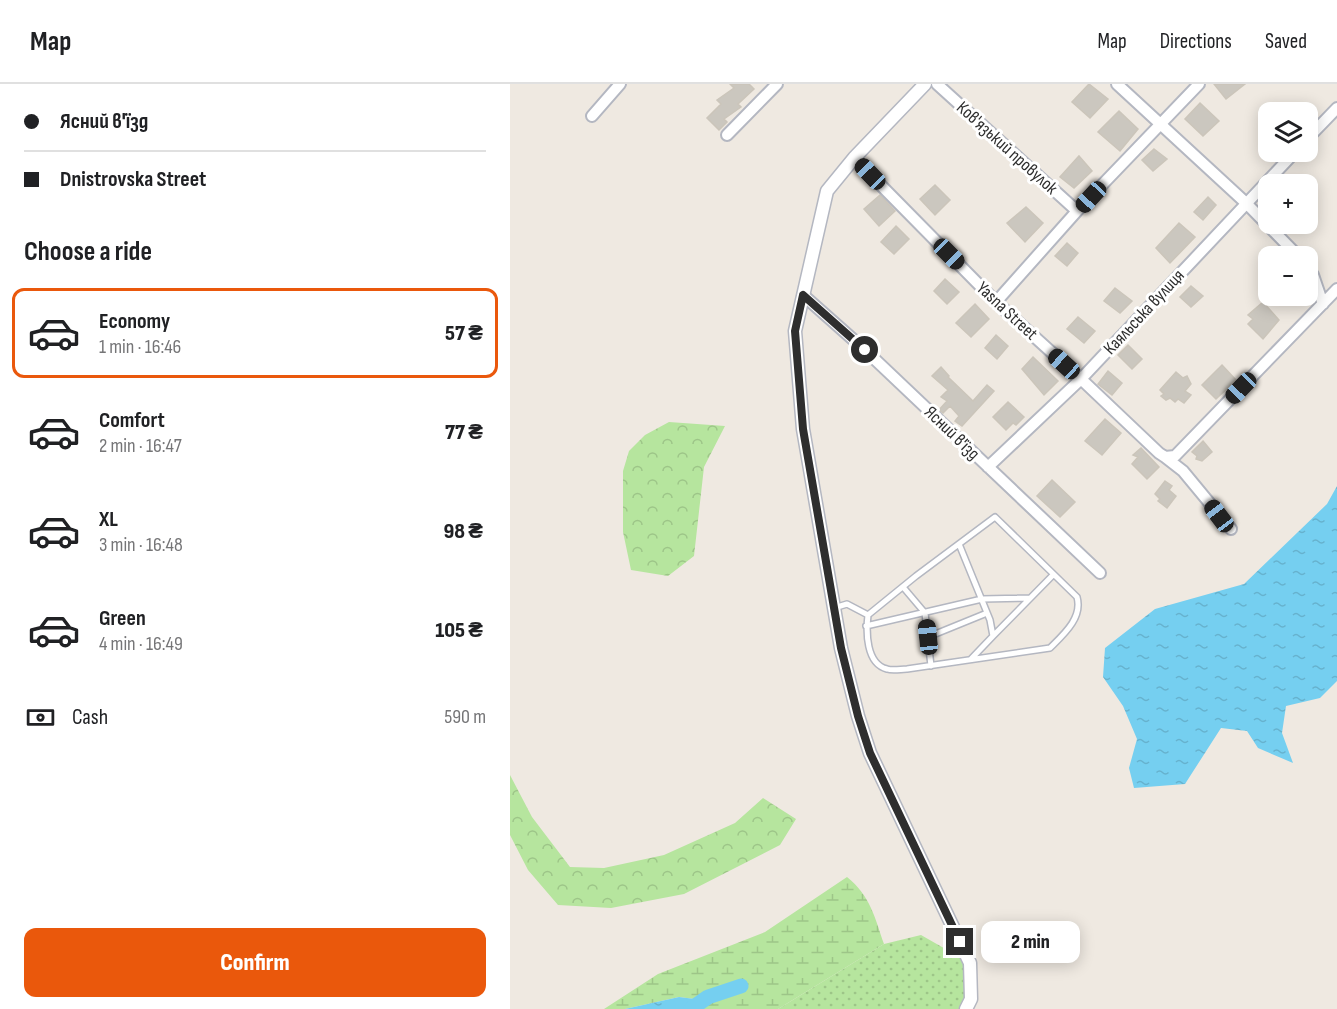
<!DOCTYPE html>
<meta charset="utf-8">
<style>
:root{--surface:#fff;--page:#f6f6f6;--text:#202124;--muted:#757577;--line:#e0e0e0;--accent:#ea580c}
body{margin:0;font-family:"Sofia Sans Condensed",sans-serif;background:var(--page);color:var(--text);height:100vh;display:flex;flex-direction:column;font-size:22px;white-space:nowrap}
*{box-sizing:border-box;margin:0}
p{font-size:20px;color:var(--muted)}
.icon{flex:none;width:33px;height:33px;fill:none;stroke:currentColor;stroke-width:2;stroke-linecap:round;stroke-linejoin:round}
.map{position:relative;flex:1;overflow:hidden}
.sheet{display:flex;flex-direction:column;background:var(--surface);width:510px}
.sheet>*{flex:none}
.banner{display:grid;align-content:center;height:132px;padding:0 24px;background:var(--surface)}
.buttons{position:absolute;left:748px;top:18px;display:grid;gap:12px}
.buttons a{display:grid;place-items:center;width:60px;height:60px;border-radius:12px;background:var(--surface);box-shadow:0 3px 15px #0003;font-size:30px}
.end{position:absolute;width:27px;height:27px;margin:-14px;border:8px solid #2e2e2e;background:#fff;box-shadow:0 0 0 3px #fff}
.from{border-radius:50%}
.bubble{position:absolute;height:42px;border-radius:12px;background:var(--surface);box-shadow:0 3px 15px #0003;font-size:20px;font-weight:800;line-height:42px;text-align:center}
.car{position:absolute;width:18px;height:36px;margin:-18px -9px;border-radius:8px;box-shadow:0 0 4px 2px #0007;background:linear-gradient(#222 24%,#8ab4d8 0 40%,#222 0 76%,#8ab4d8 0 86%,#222 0)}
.banner b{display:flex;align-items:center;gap:21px;height:57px;font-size:22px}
.banner b+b{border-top:2px solid var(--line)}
.banner i{width:15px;height:15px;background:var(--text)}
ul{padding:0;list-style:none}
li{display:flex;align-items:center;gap:18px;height:90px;margin:0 12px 9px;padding:0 12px;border:3px solid transparent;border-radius:12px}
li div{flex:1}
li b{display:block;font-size:22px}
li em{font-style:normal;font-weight:800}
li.selected{border-color:var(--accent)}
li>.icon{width:54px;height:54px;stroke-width:1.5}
h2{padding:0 24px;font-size:27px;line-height:72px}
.pay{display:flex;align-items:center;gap:15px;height:66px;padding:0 24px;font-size:22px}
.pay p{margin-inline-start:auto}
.action{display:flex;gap:12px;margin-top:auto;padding:12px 24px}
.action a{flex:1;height:69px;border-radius:12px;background:var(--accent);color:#fff;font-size:24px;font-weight:800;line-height:69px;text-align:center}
header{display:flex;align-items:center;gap:36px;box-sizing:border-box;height:84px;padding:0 30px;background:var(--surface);border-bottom:2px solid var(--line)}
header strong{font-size:28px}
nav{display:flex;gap:33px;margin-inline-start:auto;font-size:21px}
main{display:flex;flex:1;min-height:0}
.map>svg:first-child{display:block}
</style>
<header>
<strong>Map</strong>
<nav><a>Map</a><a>Directions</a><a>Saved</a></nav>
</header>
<main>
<section class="sheet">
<div class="banner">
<b><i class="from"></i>Ясний в'їзд</b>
<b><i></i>Dnistrovska Street</b>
</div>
<h2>Choose a ride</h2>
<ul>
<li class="selected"><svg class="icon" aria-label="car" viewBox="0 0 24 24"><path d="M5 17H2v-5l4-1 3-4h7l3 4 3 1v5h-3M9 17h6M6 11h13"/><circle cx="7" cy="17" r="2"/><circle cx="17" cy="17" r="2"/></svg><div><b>Economy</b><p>1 min · 16:46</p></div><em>57 ₴</em></li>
<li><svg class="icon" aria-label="car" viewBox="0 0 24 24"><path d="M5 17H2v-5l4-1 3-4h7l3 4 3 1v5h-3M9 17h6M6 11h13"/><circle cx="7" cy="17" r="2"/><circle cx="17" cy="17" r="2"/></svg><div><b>Comfort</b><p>2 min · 16:47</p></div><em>77 ₴</em></li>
<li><svg class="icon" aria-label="car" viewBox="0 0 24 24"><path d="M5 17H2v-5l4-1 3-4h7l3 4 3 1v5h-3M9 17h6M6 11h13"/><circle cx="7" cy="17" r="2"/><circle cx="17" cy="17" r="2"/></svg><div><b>XL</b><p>3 min · 16:48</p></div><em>98 ₴</em></li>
<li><svg class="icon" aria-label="car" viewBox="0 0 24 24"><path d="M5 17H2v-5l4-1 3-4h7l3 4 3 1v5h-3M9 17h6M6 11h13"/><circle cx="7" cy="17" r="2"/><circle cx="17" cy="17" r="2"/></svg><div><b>Green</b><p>4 min · 16:49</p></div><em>105 ₴</em></li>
</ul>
<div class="pay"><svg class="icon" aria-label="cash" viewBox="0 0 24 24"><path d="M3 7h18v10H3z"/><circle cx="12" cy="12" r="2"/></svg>Cash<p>590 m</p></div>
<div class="action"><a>Confirm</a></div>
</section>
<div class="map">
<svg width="827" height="925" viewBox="0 0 827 925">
<defs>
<pattern id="grass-dots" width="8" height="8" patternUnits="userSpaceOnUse" patternTransform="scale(1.5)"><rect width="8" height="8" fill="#b6e59e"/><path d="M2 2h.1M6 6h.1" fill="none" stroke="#9dc588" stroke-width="1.8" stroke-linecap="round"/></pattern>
<pattern id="forest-crowns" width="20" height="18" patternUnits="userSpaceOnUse" patternTransform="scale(1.5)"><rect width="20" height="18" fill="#b6e59e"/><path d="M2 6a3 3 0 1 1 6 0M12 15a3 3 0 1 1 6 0" fill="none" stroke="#9dc588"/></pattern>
<pattern id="wetland-marsh" width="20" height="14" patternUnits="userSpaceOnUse" patternTransform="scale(1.5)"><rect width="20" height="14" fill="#b6e59e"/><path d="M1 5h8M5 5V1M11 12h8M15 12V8" fill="none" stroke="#9dc588"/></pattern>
<pattern id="water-ripples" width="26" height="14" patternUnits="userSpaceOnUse" patternTransform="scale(1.5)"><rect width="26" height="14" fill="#75cff0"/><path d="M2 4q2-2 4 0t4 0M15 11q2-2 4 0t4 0" fill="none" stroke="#66b2ce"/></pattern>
</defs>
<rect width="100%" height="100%" fill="#efe9e1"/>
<!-- grass -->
<path fill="url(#grass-dots)" d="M411,851L460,879L456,925H268L374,860Z"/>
<!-- forest -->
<path fill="url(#forest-crowns)" d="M159,338L215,342L194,383L184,472L158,492L121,486L113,448V387L119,367L135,351Z
M0,691L22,733L60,783L94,784L154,771L225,739L253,714L286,735L270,761L174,810L101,824L48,821L18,786L0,751Z"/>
<!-- wetland -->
<path fill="url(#wetland-marsh)" d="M337,793C360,811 365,834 374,860L268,925H191L192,916L169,913L115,925H94L148,890L255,848Z"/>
<!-- water -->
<path fill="url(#water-ripples)" d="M827,402V597L810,614L776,622L772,649L783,679L748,664L737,647L711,644L675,700L624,704L619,684L627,655L613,622L593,593L595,564L645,525L734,500L817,420Z
M169,913L193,916L191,925H115Z"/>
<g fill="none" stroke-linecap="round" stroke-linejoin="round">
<!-- river -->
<path stroke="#75cff0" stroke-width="15" d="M181,925L198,913L231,902"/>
</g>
<!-- building -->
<path fill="#cbc7bf" stroke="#cbc5ba" stroke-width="1.5" d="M220,0H239L244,5L228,20L231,23L214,35L217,38L209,46L197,34L211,20L207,16L224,4Z
M579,0L598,15L580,34L562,18Z
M704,0H735L716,15Z
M690,19L709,37L693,52L675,35Z
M609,27L628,45L610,67L588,48Z
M644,65L657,75L643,87L632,76Z
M569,72L582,87L564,104L550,93Z
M425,101L440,116L425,131L410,115Z
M370,111L385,127L369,142L354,125Z
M698,113L706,121L693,136L684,128Z
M516,123L533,139L515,158L497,139Z
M669,139L685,153L660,179L646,164Z
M386,142L399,155L384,170L371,158Z
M557,159L568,169L557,182L545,172Z
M435,195L449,208L437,220L424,207Z
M681,202L693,212L681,223L670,213Z
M605,204L622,217L610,229L594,217Z
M753,218L769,236L753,255L738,240L743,235L738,231Z
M465,220L479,235L461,253L446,239Z
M568,233L585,247L574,259L557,245Z
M486,251L498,262L487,275L475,264Z
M618,261L632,275L622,285L608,271Z
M523,273L548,297L534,311L512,285Z
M712,281L726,296L706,315L692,301Z
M431,283L439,292L438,293L463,317L477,301L484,307L452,342L445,337L449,332L440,322L433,329L429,326L437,317L431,313L438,306L422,292Z
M598,287L612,299L602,311L588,300Z
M666,288L673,294L677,292L681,300L675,307L681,311L674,319L668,315L665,318L660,314L656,316L651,312L654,310L650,306Z
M498,318L514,333L506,341L503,339L496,346L483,333Z
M595,335L611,349L592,371L575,357Z
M693,357L702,368L692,377L686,375L687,372L682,368Z
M631,364L649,383L637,395L622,380L628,373L623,371Z
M542,396L565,418L550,433L527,412Z
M655,397L662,402L659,406L666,412L657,424L648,417L650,415L645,410Z"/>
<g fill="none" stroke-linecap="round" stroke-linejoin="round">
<!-- service casing -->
<g stroke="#b4b7c1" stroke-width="8">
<path id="service" d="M485,433L567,513C573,534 553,551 540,564L397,585C391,585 383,587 377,585C356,580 356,548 358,531L406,492Z
M449,460L480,536L483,552L461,575
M393,503L415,529L421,582
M324,524L337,520L358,531
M356,542L472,515L520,514
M483,552L543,491
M418,553L477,529"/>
</g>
<!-- minor casing -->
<g stroke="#b4b7c1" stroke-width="14">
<path id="minor" d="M427,0L567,127
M607,0L736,119L788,172
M82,32L110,0
M217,51L267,0
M798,54L827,24
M344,74L486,218L571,295L649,369L655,373L665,372L827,205
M798,185L803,191L813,220
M293,211L355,266L590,489
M486,218L567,127L689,0
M655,373L673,387L721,445
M478,383L571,295L785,68"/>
</g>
<!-- tertiary casing -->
<g stroke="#b4b7c1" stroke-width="15">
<path id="tertiary" d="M415,0L344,74L317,107L285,247L293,345L331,564L348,632L360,669L460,879L461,915L456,925"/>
</g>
<!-- service -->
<use href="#service" stroke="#fff" stroke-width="5"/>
<!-- minor -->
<use href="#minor" stroke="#fff" stroke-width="10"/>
<!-- tertiary -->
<use href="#tertiary" stroke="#fff" stroke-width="12"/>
</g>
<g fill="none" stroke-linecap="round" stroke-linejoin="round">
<!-- route -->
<path stroke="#2e2e2e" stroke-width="8" d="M355,266L293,211L285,247L293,345L331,564L348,632L360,669L450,858"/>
</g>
<g text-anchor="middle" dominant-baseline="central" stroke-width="6" stroke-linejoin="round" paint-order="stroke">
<!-- street labels -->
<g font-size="18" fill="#2e2e2e" stroke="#fff">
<text transform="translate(497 64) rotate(42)">Ков'язький провулок</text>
<text transform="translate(497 227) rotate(43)">Yasna Street</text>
<text transform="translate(634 228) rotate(-47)">Каяльська вулиця</text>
<text transform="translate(442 349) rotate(44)">Ясний в'їзд</text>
</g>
</g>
</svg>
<div class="buttons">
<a><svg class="icon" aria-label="layers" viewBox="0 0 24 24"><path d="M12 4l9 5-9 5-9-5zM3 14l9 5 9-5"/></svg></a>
<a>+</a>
<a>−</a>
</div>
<i class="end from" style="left:355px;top:266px"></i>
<i class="end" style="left:450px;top:858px"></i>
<div class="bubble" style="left:471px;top:837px;width:99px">2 min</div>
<i class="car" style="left:360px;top:90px;rotate:316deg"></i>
<i class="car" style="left:581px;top:113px;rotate:223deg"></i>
<i class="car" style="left:439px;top:170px;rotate:135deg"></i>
<i class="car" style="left:554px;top:280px;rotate:312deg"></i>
<i class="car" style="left:731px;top:304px;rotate:224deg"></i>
<i class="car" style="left:709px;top:432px;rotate:323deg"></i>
<i class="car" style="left:418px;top:553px;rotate:354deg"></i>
</div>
</main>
